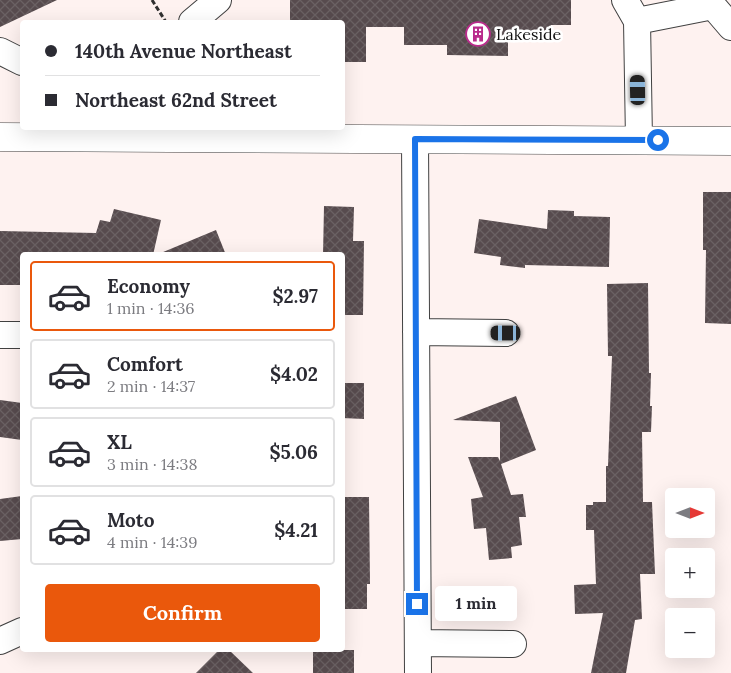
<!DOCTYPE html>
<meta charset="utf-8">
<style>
:root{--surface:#fff;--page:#f2f2f3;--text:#2b2b33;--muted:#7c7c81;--line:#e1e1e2;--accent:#ea580c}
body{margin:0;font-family:Lora,serif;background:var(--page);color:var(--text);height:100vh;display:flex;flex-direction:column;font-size:19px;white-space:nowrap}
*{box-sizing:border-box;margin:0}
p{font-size:16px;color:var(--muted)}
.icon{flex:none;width:28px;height:28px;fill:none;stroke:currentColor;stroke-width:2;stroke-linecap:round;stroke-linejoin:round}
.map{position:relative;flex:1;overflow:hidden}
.side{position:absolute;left:20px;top:252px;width:325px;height:400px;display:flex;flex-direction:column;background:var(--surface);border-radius:5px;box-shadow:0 5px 20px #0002}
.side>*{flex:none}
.banner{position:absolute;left:20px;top:20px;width:325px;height:110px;border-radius:5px;box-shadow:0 5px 20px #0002;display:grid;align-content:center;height:110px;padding:0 25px;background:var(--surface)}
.needle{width:32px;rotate:90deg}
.controls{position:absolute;left:665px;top:488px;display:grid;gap:10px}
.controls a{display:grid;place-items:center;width:50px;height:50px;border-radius:5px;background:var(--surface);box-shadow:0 5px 20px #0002;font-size:25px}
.end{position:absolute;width:22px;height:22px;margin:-11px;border:6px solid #1a73e8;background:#fff;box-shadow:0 0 0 2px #fff}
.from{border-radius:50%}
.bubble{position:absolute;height:35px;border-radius:5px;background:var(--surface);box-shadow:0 5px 20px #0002;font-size:16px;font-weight:800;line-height:35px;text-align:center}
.car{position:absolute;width:15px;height:30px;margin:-15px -8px;border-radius:6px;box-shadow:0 0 4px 1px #0007;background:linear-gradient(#222 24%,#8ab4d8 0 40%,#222 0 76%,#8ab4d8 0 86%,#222 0)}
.banner b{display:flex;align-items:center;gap:18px;height:48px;font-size:19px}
.banner b+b{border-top:1px solid var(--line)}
.banner i{width:12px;height:12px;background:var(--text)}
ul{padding:9px 0 0;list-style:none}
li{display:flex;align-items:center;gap:15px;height:70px;margin:0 10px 8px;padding:0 15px;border:2px solid var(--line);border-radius:5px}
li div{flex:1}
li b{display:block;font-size:19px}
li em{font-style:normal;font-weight:800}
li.active{border-color:var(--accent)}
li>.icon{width:45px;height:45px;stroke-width:1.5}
.button{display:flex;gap:10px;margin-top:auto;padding:10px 25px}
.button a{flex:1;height:58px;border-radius:5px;background:var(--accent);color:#fff;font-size:20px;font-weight:800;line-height:58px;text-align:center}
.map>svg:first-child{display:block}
</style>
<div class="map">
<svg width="731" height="673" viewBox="0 0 731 673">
<defs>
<pattern id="building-cross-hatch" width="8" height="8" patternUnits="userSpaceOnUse" patternTransform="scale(1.25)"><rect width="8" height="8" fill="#574b4e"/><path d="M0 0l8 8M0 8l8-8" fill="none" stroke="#6a6163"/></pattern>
</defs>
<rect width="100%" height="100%" fill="#fef2f0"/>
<!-- building -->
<path fill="url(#building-cross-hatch)" d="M0,0H57L0,27Z
M290,0H571V25H551V40H508V56L447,55V45H404V27H366V62H342V22H290Z
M703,192H731V324L705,323L706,250H703Z
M324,206L354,207L353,241H364L363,315H342V255H323Z
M114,209L161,220L153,255H22V285H0V231L96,233L100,220L110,222Z
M548,210L574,211V216L610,217L609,267L525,265V268L500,265L501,257L474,253L479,219L547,229Z
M216,230L226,255H156Z
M648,283L649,373H651L650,406H652L651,432H642L643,502H652L655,574H640L642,619L635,620L626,673H591L603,613L575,614L574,585L596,584L594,530H586V505H593V502H606V466H608L612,356H608L607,284Z
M342,383H364V419L342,418Z
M516,396L536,450L501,464L511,495L523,494L526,517H519L522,545L511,547L512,558L489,560L486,528L474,529L471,499L483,497L468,457H498L500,461V422L453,420Z
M0,400L22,403V440L0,437Z
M22,496V539L0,541V499Z
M342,497H369L370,584H367V609H342Z
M219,650H229L253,673H196Z
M313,650H354V673H313Z"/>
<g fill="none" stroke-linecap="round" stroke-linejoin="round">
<!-- minor casing -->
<g stroke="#414141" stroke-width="28">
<path id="minor" d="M625,0L637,21L713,6
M713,6L731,27
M637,21L639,140
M192,22L218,0
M0,51L22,62
M415,139L418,673
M416,332L506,333
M0,335H22
M0,641L22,631
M418,643L513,644"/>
</g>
<!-- tertiary casing -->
<g stroke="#414141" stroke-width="29">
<path id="tertiary" d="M0,137L731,141"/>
</g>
<!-- path -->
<path stroke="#303030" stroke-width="3" stroke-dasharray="5 2.5" stroke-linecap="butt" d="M152,0L166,22"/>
<!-- minor -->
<use href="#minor" stroke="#fff" stroke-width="26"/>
<!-- tertiary -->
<use href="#tertiary" stroke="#fff" stroke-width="28"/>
</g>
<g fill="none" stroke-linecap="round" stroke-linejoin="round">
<!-- route -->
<path stroke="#1a73e8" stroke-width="6" d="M417,604L415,139L658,140"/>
</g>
<!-- icons -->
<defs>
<g id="building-ring" transform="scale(1.25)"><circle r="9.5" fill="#fff" stroke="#ba2b8c" stroke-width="1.5"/><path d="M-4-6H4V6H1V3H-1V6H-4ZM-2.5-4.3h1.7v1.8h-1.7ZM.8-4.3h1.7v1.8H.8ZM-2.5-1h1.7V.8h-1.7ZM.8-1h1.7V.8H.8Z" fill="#ba2b8c"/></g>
</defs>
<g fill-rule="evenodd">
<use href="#building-ring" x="478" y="34"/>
</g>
<g text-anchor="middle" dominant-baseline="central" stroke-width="5" stroke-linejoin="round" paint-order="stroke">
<!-- poi labels -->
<g font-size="16" fill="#0e0e0e" stroke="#fff" text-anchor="start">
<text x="496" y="34">Lakeside</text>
</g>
</g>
</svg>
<div class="controls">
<a><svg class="needle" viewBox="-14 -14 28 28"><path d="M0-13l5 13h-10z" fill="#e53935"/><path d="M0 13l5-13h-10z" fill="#7c7c81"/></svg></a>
<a>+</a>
<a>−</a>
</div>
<i class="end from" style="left:658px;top:140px"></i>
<i class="end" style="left:417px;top:604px"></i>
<div class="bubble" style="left:435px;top:586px;width:82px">1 min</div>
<i class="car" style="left:638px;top:90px;rotate:359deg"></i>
<i class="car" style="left:506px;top:333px;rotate:270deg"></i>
<div class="banner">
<b><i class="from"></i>140th Avenue Northeast</b>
<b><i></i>Northeast 62nd Street</b>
</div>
<section class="side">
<ul>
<li class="active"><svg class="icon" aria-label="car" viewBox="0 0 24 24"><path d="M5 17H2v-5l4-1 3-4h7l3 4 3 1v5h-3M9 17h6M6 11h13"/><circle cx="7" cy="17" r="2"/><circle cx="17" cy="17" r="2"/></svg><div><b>Economy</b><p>1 min · 14:36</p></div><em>$2.97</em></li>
<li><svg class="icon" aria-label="car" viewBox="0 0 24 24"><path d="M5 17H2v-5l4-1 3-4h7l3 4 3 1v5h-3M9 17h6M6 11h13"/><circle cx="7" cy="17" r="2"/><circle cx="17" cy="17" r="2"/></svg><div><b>Comfort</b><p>2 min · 14:37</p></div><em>$4.02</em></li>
<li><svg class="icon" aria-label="car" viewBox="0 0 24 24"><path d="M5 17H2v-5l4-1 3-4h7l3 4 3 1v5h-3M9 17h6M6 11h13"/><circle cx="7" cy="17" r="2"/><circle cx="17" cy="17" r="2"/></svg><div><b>XL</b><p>3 min · 14:38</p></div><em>$5.06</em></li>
<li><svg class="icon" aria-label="car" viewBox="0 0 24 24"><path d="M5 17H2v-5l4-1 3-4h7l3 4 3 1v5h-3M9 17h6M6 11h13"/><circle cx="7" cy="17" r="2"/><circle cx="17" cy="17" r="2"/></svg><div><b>Moto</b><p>4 min · 14:39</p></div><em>$4.21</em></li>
</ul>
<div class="button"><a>Confirm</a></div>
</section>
</div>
